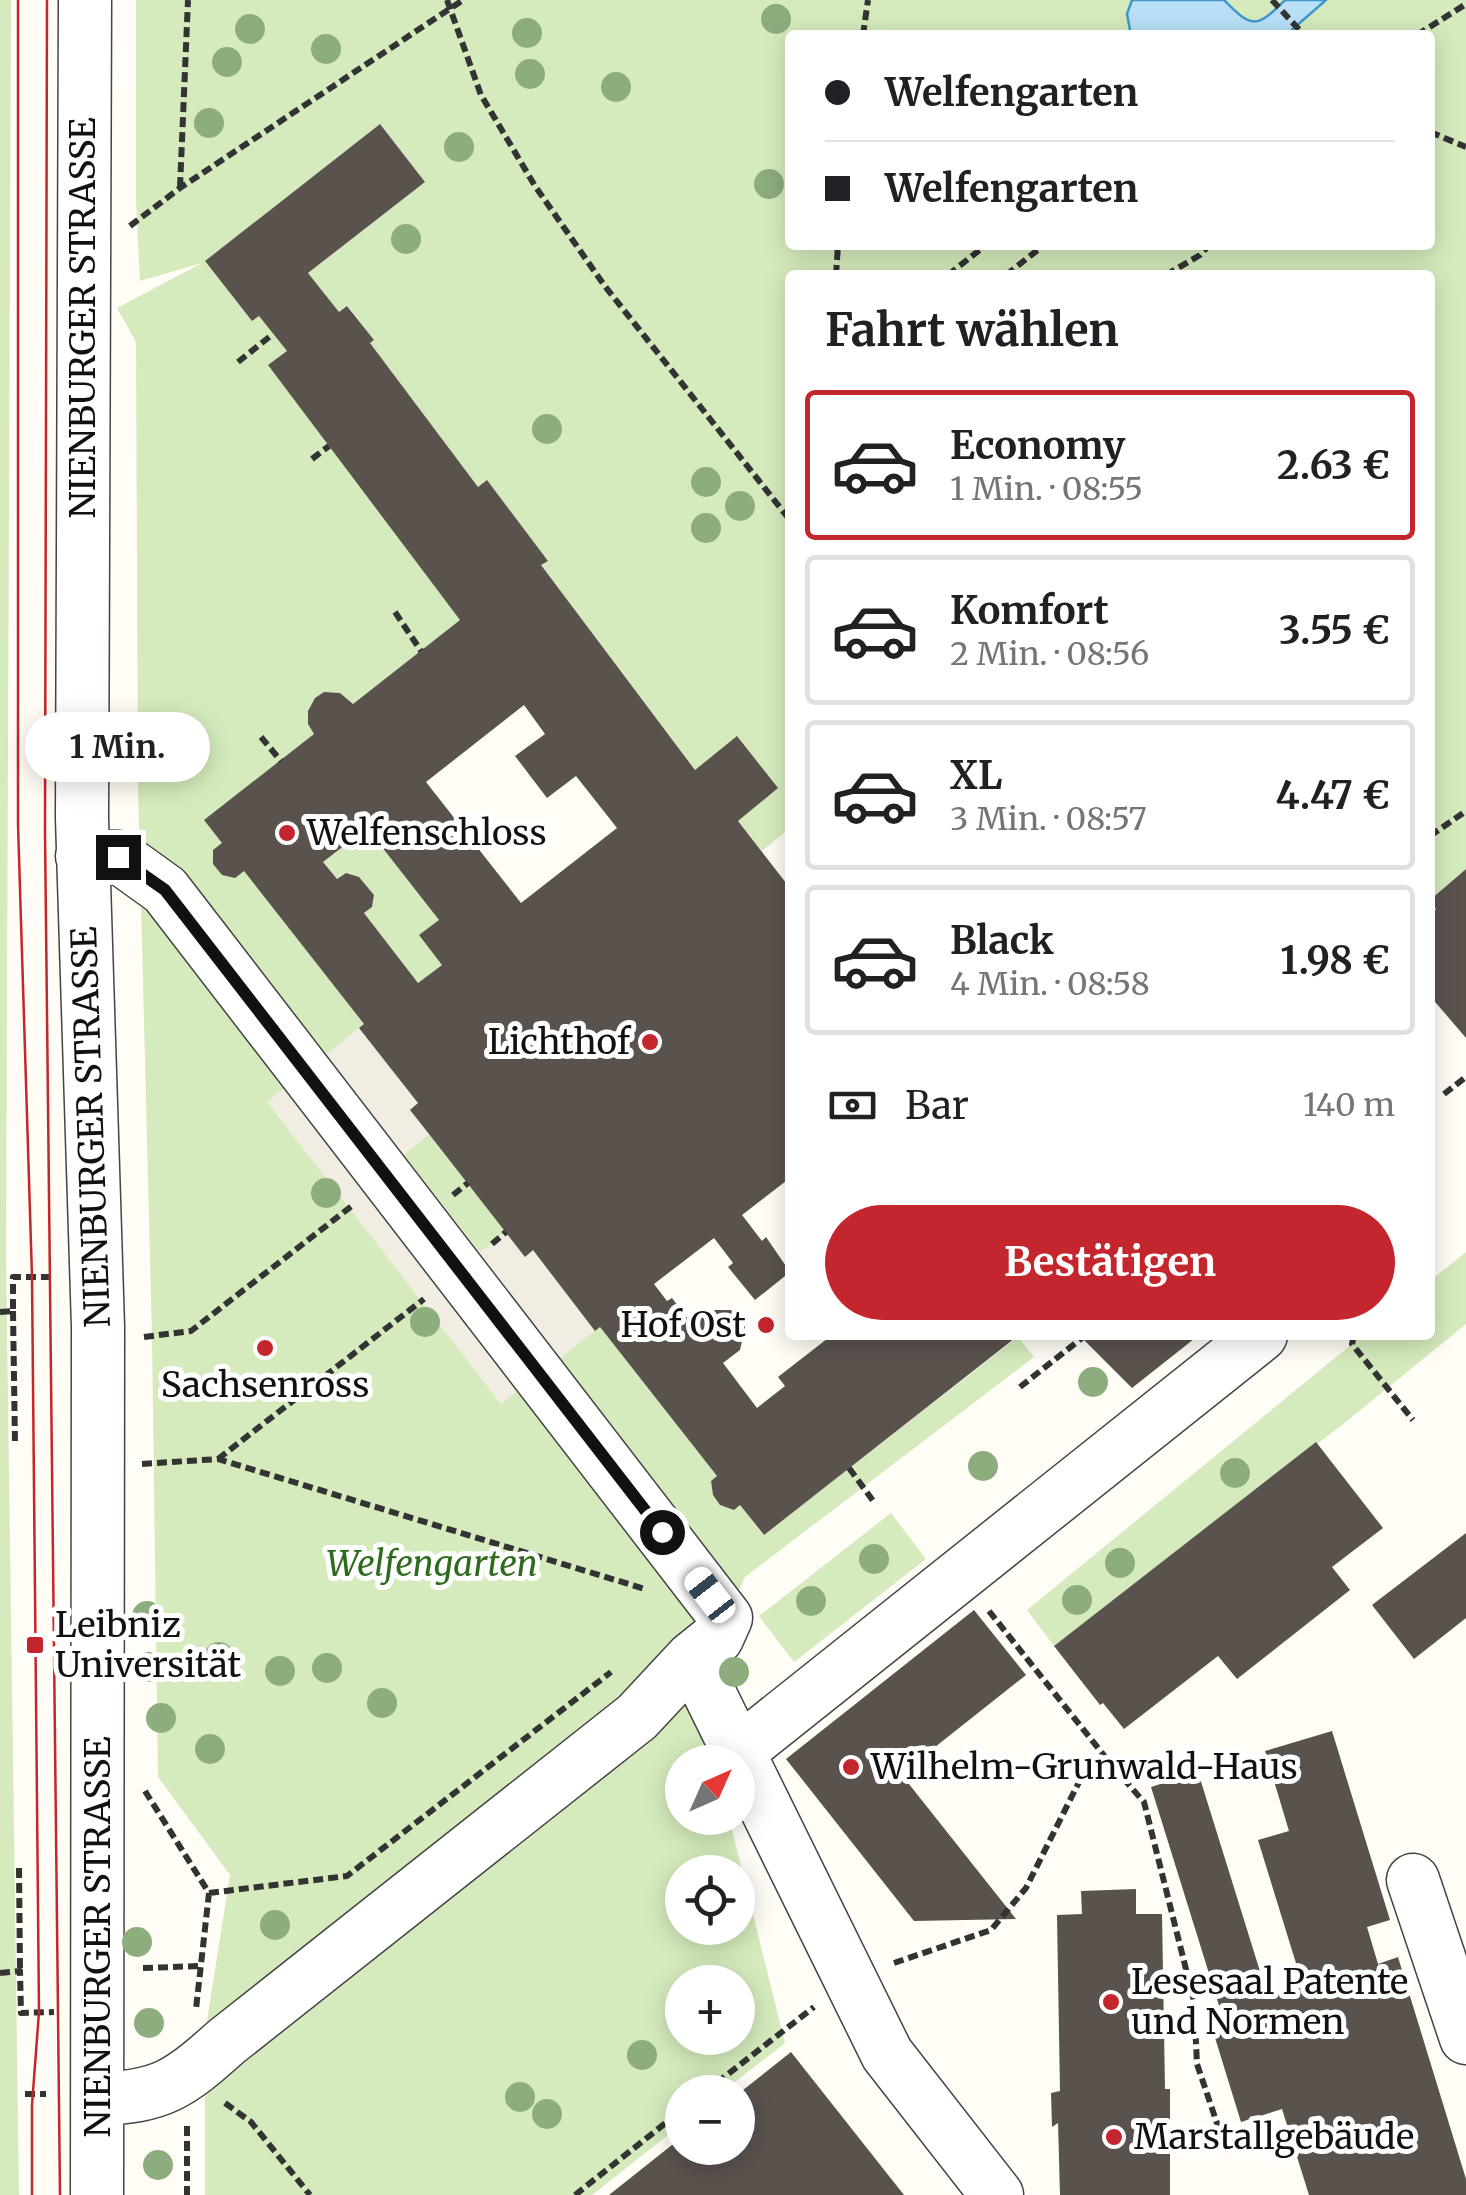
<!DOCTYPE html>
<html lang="de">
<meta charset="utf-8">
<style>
:root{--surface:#fff;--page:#f6f6f6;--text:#202124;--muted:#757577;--line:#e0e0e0;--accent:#c4262e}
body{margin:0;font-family:Merriweather,serif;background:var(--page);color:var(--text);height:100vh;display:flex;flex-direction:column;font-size:38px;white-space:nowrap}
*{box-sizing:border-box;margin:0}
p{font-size:32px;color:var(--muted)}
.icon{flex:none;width:55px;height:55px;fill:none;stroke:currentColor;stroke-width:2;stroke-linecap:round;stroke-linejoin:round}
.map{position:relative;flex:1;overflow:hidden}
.panel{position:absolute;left:785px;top:270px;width:650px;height:1070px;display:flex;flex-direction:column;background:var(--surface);border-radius:10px;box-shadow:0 5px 25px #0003}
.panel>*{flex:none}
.guide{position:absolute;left:785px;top:30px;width:650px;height:220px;border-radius:10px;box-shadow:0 5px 25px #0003;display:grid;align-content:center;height:220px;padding:0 40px;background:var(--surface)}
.needle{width:65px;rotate:45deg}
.buttons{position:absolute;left:665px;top:1745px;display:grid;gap:20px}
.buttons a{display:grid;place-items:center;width:90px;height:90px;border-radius:50%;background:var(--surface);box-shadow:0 5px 25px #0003;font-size:50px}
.end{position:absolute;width:45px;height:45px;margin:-22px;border:12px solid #111;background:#fff;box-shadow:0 0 0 5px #fff}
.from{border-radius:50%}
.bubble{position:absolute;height:70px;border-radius:35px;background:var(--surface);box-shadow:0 5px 25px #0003;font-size:32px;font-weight:700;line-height:70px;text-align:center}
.car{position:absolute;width:30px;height:60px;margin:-30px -15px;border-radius:12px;box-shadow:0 0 8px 2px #0007;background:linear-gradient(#fff 24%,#345 0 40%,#fff 0 76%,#345 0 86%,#fff 0)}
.guide b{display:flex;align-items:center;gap:35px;height:95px;font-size:38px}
.guide b+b{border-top:2px solid var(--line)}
.guide i{width:25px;height:25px;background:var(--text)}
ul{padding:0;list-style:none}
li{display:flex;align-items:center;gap:30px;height:150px;margin:0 20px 15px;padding:0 20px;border:5px solid var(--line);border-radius:10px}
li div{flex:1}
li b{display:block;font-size:38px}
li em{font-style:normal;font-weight:700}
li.selected{border-color:var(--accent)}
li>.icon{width:90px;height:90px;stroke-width:1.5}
h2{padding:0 40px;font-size:45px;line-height:120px}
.pay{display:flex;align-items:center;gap:25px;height:110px;padding:0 40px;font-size:38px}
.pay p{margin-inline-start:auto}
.button{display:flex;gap:20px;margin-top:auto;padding:20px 40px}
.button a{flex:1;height:115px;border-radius:60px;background:var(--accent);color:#fff;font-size:40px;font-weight:700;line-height:115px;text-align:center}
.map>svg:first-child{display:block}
</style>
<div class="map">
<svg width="1466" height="2195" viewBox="0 0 1466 2195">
<rect width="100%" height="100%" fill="#fffdf5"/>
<!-- green -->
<path fill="#d5ebbd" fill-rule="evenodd" d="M0,0H11L6,1256L19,2195H0Z
M136,0H1466V869L1430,900V275H790V828L762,851L738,821L777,788L737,736L695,770L541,565L547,560L488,481L478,487L370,343L373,339L348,306L339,312L308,273L425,182L380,124L205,261L252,321L259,316L287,351L460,620L353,704L324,692C307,703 305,717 314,734L244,871L364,1024L526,1256L533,1250L595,1330L600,1327L717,1476L711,1481C713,1498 718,1504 734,1510L740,1505L763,1535L1018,1337L1034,1357L745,1577L717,1638V1762H682V1818H729L785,2043L722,2092H682V2124L592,2195H205V2033L230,1875L158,1777L152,1337L138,785L136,342L117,308L202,263L140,281L136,201ZM790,35H1430V245H790ZM682,1872H738V1928H682ZM682,1982H738V2038H682Z
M367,828L439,920L442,965L418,983L364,913L372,907L374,895L359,877L346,873L337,879L323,862Z
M1466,1252V1324L1347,1421L1054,1646L1027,1610L1363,1335H1430V1281Z
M891,1513L926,1559L794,1662L759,1616Z"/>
<!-- plaza -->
<path fill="#f1ede2" d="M359,1028L418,1103L429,1134L404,1155L480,1252L506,1232L525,1256L533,1250L595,1331L501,1404L267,1102Z"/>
<!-- water -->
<path fill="#b9e0f7" stroke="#3f96cf" stroke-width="2.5" d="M1132,0H1224C1252,29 1257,28 1285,0H1326L1286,35H1131L1127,14Z"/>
<!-- building -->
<path fill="#5a524d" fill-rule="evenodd" d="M380,124L425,182L308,273L339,312L347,306L374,340L370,343L478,487L487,480L548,561L541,565L695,770L737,736L778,788L738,821L790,888V1178L742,1215L762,1241L766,1237L790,1272L755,1300L728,1267L733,1263L714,1238L654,1284L667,1301L672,1298L691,1323L708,1310H731L745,1327L740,1350L723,1363L757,1408L785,1386L778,1377L832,1335H1019L764,1535L740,1505L734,1510L720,1505L713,1495L711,1481L717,1476L600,1327L595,1331L533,1250L525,1257L429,1134L410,1110L418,1103L359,1028L364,1024L244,871L235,878L222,875L213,864V850L222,843L204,820L314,734L308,724V711L315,698L324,692L340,693L353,704L460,620L268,365L287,351L259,316L252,321L205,261ZM524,705L545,734L515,756L547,798L576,776L617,828L521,903L426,782ZM367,828L439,920L419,935L442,965L418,983L364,913L372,907L374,895L359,877L346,873L337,879L323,862Z
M1466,869V1038L1430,996V914L1436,909L1430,900Z
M1079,1335H1199L1132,1388Z
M1316,1442L1383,1528L1332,1567L1350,1590L1237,1679L1218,1656L1124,1729L1103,1703L1100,1705L1054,1646Z
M1466,1533V1618L1414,1659L1372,1605Z
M974,1610L1026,1675L901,1774L1016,1919L914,1921L786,1759Z
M1332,1731L1390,1920L1367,1927L1378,1964L1398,1957L1466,2179V2195H1309L1282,2109L1241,2122L1208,2015L1221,2012L1151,1787L1198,1772L1268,1997L1303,1986L1258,1840L1289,1831L1265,1751Z
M1136,1889V1914H1162L1165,2089H1170V2195H1060L1058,2123L1052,2127L1051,2093L1060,2091L1057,1915L1082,1914L1081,1891Z
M791,2052L904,2195H609L682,2137V2148H738V2094Z"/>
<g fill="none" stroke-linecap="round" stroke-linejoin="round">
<!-- minor casing -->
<g stroke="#444" stroke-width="55">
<path id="minor" d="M85,0L82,818L98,1327L97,2195
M82,856L119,857L165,890L726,1618L717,1638L692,1658L637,1717L226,2042C179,2084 162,2097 97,2099
M692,1658L887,2054L997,2195
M738,1752L1261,1335
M1413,1880L1466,2038"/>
</g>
<!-- path -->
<path stroke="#333" stroke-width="6" stroke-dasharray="10 5" stroke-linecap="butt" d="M447,0L481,95L535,186L604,285L790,520
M1272,0L1304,35
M863,35L868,0
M1417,35L1466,4
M1430,132L1466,147
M180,187L188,0
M130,226L180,188L463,0
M836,275L838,245
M948,275L986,245
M1006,275L1044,245
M1166,275L1200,255L1209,245
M238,362L273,334
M312,459L329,446
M395,612L421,651
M261,737L281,761
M1430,836L1466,811
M1444,1094L1466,1077
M453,1195L468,1183
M492,1244L506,1232
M13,1311L15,1443
M0,1312L13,1311V1277H54
M1354,1335L1352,1344L1413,1420
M144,1337L191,1331L353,1205
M1020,1387L1082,1338
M218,1459L424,1299
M142,1464L218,1459L645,1589
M849,1468L874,1502
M989,1611L1114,1768
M145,1791L209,1893L196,2009
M19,1868L20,1971
M209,1893L347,1876L611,1672
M894,1963L991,1930L1026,1888L1083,1774L1114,1768L1144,1802L1194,2001L1197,2064L1225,2147
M143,1968L201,1966
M0,1973L20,1971L21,2013L54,2012
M705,2092L814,2007
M25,2094H46
M225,2103L251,2122L310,2195
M187,2126V2195
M575,2195L682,2110"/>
<!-- minor -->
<use href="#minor" stroke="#fff" stroke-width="52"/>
<!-- tram -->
<path stroke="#c4262e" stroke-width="2.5" d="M18,0V824L32,1277L39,2012L32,2105V2195
M47,0L45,832L60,2195"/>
</g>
<!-- trees -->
<g fill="#8dad7f">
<circle cx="776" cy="19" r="15"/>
<circle cx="250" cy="29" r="15"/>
<circle cx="527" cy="33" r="15"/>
<circle cx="326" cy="49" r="15"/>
<circle cx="227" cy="62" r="15"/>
<circle cx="530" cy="74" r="15"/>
<circle cx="616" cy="87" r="15"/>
<circle cx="209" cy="123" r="15"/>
<circle cx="459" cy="147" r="15"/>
<circle cx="769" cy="184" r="15"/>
<circle cx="406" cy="239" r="15"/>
<circle cx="547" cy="429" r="15"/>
<circle cx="706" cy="482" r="15"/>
<circle cx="740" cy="506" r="15"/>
<circle cx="706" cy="528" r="15"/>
<circle cx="326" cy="1193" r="15"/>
<circle cx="425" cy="1322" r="15"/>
<circle cx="1093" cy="1382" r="15"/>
<circle cx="983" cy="1466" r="15"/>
<circle cx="1235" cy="1473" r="15"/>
<circle cx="874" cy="1559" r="15"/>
<circle cx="1120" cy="1563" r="15"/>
<circle cx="1077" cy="1600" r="15"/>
<circle cx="811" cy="1601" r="15"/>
<circle cx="147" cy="1616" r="15"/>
<circle cx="219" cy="1657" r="15"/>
<circle cx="148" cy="1667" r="15"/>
<circle cx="327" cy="1668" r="15"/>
<circle cx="280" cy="1671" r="15"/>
<circle cx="734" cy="1672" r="15"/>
<circle cx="382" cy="1703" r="15"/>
<circle cx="161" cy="1718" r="15"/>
<circle cx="210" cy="1749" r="15"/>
<circle cx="275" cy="1925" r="15"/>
<circle cx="137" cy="1942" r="15"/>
<circle cx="149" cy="2023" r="15"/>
<circle cx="642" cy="2055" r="15"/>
<circle cx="520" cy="2097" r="15"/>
<circle cx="547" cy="2114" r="15"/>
<circle cx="158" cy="2165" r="15"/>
</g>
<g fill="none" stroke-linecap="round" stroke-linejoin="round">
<!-- route -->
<path stroke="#111" stroke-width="12" d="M118,857L165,890L662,1532"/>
</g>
<!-- markers -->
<g fill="#c4262e" stroke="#fff" stroke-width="4">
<circle cx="287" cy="833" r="10"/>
<circle cx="650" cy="1042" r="10"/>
<circle cx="766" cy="1325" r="10"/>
<circle cx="265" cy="1348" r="10"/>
<rect x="25" y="1635" width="20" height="20" rx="5"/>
<circle cx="851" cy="1767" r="10"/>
<circle cx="1111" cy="2002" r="10"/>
<circle cx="1114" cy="2137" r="10"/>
</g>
<g text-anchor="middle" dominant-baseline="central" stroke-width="10" stroke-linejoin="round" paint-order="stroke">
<!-- street labels -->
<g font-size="35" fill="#111" stroke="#fff">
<text transform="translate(83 318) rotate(-90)">NIENBURGER STRASSE</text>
<text transform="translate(91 1127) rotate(-92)">NIENBURGER STRASSE</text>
<text transform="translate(98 1937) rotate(-90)">NIENBURGER STRASSE</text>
</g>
<!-- poi labels -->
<g font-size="35" fill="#111" stroke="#fff" text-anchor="start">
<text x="307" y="833">Welfenschloss</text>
<text x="630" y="1042" text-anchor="end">Lichthof</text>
<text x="746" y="1325" text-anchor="end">Hof Ost</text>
<text x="265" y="1385" text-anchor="middle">Sachsenross</text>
<text x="55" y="1625">Leibniz<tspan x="55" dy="40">Universität</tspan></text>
<text x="871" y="1767">Wilhelm-Grunwald-Haus</text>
<text x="1131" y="1982">Lesesaal Patente<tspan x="1131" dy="40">und Normen</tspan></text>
<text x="1134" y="2137">Marstallgebäude</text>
</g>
<!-- park labels -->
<g font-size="35" font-style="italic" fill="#2f6b1f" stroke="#fff">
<text x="432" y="1564">Welfengarten</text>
</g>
</g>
</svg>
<div class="buttons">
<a><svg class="needle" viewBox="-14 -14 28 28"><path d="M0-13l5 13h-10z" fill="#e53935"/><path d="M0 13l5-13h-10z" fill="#757577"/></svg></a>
<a><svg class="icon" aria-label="locate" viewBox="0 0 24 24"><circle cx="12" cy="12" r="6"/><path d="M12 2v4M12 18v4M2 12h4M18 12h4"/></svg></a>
<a>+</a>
<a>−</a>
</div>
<i class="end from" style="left:662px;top:1532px"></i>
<i class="end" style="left:118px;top:857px"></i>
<div class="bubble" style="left:25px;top:712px;width:185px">1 Min.</div>
<i class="car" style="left:710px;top:1595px;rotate:322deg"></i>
<div class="guide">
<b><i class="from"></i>Welfengarten</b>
<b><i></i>Welfengarten</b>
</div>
<section class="panel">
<h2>Fahrt wählen</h2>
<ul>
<li class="selected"><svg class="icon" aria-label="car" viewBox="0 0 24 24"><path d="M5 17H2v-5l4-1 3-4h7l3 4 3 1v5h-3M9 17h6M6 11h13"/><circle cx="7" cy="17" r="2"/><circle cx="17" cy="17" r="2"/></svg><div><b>Economy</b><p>1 Min. · 08:55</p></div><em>2.63 €</em></li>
<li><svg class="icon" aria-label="car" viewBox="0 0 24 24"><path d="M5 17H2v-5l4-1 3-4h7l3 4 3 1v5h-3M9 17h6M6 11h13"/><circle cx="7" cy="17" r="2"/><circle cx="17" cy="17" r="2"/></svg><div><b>Komfort</b><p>2 Min. · 08:56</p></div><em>3.55 €</em></li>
<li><svg class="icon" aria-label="car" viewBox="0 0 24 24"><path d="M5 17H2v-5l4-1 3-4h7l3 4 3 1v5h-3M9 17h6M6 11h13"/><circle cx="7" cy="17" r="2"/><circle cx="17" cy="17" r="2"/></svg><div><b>XL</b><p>3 Min. · 08:57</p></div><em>4.47 €</em></li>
<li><svg class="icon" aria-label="car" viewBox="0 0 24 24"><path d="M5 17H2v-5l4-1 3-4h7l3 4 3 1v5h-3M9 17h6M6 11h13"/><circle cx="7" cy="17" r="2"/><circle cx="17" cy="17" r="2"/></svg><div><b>Black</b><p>4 Min. · 08:58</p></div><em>1.98 €</em></li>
</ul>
<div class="pay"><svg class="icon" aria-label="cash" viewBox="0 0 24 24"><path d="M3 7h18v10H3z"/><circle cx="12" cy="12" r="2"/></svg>Bar<p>140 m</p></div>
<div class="button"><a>Bestätigen</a></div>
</section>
</div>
